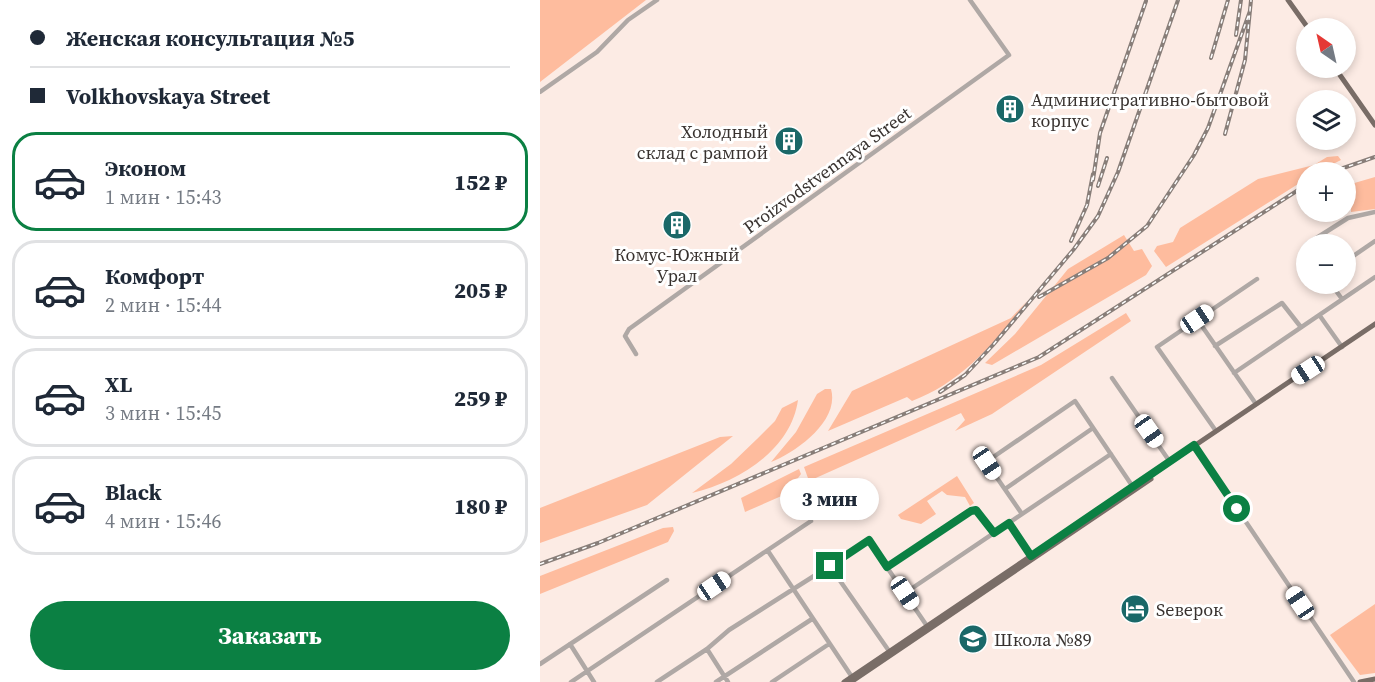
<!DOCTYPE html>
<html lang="ru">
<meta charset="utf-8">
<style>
:root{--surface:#fff;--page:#f6f6f7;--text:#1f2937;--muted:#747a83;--line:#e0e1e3;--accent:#0b8043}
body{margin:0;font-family:"Source Serif 4",serif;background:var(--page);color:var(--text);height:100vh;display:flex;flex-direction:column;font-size:22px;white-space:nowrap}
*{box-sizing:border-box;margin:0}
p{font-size:20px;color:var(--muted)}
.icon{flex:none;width:33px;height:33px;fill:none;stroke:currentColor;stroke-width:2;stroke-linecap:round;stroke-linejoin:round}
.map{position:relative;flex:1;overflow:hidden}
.details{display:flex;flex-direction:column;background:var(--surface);width:540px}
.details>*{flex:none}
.guide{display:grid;align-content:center;height:132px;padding:0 30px;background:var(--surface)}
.needle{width:39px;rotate:326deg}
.buttons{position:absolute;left:756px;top:18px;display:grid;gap:12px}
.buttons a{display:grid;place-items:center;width:60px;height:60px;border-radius:50%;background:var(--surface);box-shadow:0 3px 9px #0003;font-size:30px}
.end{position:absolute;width:27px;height:27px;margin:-14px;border:8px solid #0b8043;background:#fff;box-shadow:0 0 0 3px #fff}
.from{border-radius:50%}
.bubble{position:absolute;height:42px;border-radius:21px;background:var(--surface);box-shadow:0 3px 9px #0003;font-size:20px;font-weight:800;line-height:42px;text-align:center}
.car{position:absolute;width:18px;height:36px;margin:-18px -9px;border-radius:8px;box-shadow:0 0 4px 2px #0007;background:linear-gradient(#fff 24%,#345 0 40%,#fff 0 76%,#345 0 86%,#fff 0)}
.guide b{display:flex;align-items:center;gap:21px;height:57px;font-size:22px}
.guide b+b{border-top:2px solid var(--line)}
.guide i{width:15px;height:15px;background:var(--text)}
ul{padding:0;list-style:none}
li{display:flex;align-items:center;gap:18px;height:99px;margin:0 12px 9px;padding:0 18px;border:3px solid var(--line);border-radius:24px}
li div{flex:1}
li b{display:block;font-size:22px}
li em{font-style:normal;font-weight:800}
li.active{border-color:var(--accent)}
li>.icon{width:54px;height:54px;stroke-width:1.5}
.button{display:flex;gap:12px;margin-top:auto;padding:12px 30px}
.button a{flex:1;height:69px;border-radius:36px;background:var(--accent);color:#fff;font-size:24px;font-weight:800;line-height:69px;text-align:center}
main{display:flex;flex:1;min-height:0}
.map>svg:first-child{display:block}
</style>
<main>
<section class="details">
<div class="guide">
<b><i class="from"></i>Женская консультация №5</b>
<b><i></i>Volkhovskaya Street</b>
</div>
<ul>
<li class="active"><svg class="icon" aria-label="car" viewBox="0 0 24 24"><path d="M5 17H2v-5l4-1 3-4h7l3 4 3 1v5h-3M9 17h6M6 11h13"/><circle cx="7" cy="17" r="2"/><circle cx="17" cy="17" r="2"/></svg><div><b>Эконом</b><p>1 мин · 15:43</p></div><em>152 ₽</em></li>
<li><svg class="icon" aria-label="car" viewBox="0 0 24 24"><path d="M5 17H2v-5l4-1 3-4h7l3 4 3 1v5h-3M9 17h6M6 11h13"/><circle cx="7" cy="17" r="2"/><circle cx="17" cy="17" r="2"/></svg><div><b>Комфорт</b><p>2 мин · 15:44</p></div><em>205 ₽</em></li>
<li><svg class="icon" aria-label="car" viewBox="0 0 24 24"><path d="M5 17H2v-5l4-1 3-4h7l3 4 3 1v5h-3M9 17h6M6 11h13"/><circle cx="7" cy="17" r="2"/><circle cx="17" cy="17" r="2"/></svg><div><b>XL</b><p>3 мин · 15:45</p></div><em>259 ₽</em></li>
<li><svg class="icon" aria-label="car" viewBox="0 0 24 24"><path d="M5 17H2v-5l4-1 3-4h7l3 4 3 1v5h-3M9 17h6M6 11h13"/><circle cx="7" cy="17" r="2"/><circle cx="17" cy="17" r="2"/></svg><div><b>Black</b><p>4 мин · 15:46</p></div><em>180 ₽</em></li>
</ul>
<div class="button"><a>Заказать</a></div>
</section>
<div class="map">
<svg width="835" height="682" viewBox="0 0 835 682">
<rect width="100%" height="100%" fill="#fcebe4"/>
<!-- green -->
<path fill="#febc9e" d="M0,0H106L0,82Z
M798,156L801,160L777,172H766V179L626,267L614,251L617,246L633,242L640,228L718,179L774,165L787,157Z
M835,177V209L811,212V184Z
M584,235L594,251L602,249L612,266L606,275L452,365L445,363L475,334L528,269Z
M487,301C456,342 422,382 372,401L367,397L288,431L312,391L471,318Z
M586,313L591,321L452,414L415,431L425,420L421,413L269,481L264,467L501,365Z
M285,389H291C300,421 256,452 231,462L256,432L277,394Z
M258,400C251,450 199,482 152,493L191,464L217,439L235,421L242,408Z
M193,436L107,505L0,543V508L180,437Z
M259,469L261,474L246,494L205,512L201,498Z
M417,476L434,503L430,506L425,497L407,495L402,491L387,501L396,514L381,524L361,519L358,515Z
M133,527L134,531L128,542L0,594V576L123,528Z
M835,604V673L820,675L790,635Z"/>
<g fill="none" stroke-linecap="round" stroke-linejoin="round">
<!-- minor -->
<path stroke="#afa8a5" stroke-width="4.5" d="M0,92L57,52L88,20L117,0
M767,244L808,218L835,212
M766,245V255
M806,261L835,241
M791,284L802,299
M780,316L802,347
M657,319L716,404
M675,346L742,303L760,326
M96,354L85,336L89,329L469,55L430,0
M694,373L835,277
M572,378L630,462
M676,431L617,347L717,279
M656,448L814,682
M465,489L553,428
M482,514L446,462L535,401L593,487
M469,523L491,556
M228,551L312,677
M347,567L431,511L439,513L454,533
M296,575L349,651
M365,593L571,454
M30,644L54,682
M167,649L188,682
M0,664L127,580
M31,682L271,521
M117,682L167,649L189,630L329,541L387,626
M176,682L272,619
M232,682L289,644"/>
<!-- major -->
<path stroke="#796d67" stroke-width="5" d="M748,0L768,28
M795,68L835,125
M304,682L835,324
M311,682L611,479
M820,682L835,679"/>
<!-- rail casing -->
<g stroke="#887e79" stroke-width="4">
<path id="rail" d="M696,35L701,0
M671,58L688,0
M685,134L705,60L711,0
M792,172L835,157
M553,180L560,133L606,1
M558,186L567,158
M531,241L547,205L553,174
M499,297L568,258L607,226L654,155L668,128L710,11
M400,392L425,375L453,345L534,249L558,216L578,172L638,0
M0,564L58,543L499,357L766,185"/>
</g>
<!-- rail -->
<use href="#rail" stroke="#fff" stroke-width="1.5" stroke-dasharray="4.5" stroke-linecap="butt"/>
</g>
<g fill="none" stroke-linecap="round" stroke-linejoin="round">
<!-- route -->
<path stroke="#0b8043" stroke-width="8" d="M290,566L329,540L347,567L431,511L436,510L454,533L469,523L491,556L654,445L697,509"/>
</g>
<!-- icons -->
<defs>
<g id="building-disc" transform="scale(1.5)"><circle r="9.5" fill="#1a6868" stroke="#fff"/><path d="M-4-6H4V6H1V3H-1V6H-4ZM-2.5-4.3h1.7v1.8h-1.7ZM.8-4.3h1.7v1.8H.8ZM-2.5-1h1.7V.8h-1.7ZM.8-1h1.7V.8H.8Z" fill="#fff"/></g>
<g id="hotel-disc" transform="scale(1.5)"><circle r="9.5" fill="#1a6868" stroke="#fff"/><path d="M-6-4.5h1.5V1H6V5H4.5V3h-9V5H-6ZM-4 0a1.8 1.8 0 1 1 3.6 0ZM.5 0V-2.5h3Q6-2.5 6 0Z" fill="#fff"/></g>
<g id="school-disc" transform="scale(1.5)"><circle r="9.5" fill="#1a6868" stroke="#fff"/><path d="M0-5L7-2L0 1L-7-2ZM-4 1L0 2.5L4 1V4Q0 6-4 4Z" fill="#fff"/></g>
</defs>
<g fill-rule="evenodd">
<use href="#building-disc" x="470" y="109"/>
<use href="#building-disc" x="249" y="141"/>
<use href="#building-disc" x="137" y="225"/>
<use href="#hotel-disc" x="595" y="609"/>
<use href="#school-disc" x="433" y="639"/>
</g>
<g text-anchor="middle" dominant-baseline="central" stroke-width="6" stroke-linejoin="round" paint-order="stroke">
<!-- poi labels -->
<g font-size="18" fill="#38322f" stroke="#fff" text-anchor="start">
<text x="491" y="99">Административно-бытовой<tspan x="491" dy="21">корпус</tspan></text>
<text x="228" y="131" text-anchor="end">Холодный<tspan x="228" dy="21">склад с рампой</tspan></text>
<text x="137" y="254" text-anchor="middle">Комус-Южный<tspan x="137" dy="21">Урал</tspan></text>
<text x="616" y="609">Sеверок</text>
<text x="454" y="639">Школа №89</text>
</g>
<!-- street labels -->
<g font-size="18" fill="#38322f" stroke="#fff">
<text transform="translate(287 170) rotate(-36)">Proizvodstvennaya Street</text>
</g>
</g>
</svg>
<div class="buttons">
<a><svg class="needle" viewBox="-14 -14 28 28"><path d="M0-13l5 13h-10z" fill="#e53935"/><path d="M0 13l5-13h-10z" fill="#747a83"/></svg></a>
<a><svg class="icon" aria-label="layers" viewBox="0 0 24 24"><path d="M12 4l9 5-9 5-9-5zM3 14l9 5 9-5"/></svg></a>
<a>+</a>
<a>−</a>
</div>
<i class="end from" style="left:697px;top:509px"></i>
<i class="end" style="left:290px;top:566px"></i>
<div class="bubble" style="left:240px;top:478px;width:99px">3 мин</div>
<i class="car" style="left:657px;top:319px;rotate:56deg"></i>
<i class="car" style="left:768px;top:370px;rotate:237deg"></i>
<i class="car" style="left:609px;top:431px;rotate:145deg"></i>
<i class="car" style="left:447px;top:463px;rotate:146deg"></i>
<i class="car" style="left:174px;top:586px;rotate:56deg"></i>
<i class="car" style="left:365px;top:593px;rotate:146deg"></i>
<i class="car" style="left:760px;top:603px;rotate:326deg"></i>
</div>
</main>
